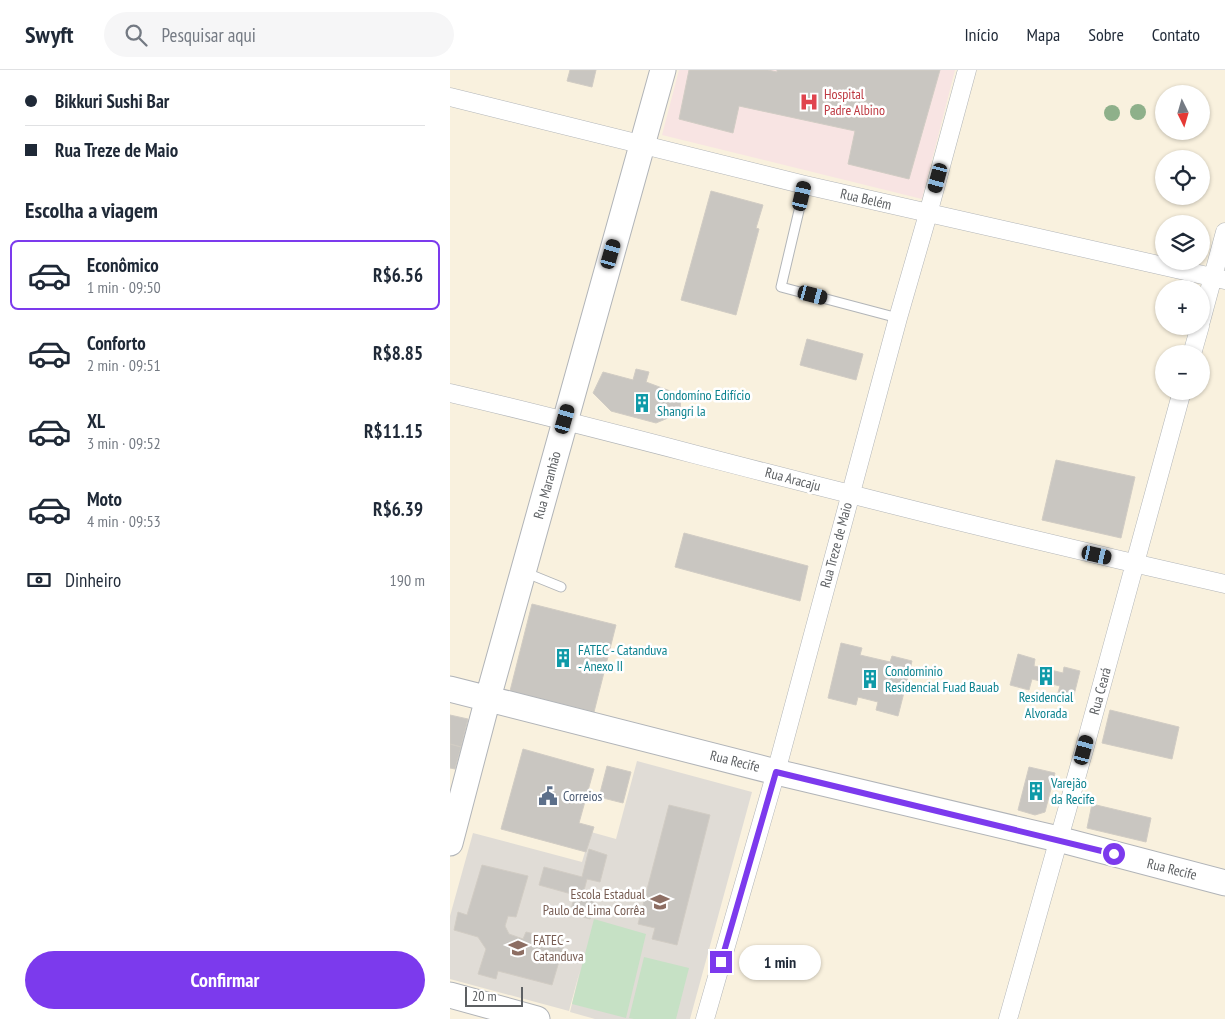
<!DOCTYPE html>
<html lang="pt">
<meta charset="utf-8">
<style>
:root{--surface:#fff;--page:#f6f6f7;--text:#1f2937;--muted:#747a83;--line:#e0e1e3;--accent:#7c3aed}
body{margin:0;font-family:"PT Sans Narrow",sans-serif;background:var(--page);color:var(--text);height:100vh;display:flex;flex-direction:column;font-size:19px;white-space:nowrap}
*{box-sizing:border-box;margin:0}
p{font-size:16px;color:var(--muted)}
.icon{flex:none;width:28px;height:28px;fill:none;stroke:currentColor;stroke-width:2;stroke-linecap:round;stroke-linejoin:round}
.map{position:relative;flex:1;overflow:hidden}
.sheet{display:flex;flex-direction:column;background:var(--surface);width:450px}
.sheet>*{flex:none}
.banner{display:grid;align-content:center;height:110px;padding:0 25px;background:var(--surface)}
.needle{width:32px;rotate:175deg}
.tools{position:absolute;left:705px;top:15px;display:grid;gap:10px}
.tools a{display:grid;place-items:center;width:55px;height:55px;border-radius:50%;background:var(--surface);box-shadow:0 1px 4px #0004;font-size:25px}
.scale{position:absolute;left:15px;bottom:12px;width:58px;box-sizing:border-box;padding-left:5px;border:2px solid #5d6063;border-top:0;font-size:14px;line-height:18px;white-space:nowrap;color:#5d6063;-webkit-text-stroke:4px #fff;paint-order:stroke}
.end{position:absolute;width:22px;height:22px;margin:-11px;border:6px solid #7c3aed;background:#fff;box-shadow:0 0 0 2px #fff}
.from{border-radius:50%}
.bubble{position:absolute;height:35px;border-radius:18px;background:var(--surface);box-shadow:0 1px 4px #0004;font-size:16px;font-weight:700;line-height:35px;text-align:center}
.car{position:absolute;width:15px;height:30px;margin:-15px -8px;border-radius:6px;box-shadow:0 0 4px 1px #0007;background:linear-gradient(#222 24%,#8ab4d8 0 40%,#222 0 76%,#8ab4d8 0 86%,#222 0)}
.banner b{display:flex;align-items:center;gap:18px;height:48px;font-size:19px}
.banner b+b{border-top:1px solid var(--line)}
.banner i{width:12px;height:12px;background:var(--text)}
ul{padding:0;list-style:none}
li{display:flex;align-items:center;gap:15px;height:70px;margin:0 10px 8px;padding:0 15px;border:2px solid transparent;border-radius:8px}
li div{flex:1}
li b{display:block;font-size:19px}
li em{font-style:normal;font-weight:700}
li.on{border-color:var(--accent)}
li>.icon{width:45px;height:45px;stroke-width:1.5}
h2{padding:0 25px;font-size:22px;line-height:60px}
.pay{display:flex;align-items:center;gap:12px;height:55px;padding:0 25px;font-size:19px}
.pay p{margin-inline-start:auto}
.primary-button{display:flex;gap:10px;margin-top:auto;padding:10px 25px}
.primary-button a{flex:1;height:58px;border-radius:30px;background:var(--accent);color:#fff;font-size:20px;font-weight:700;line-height:58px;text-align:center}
header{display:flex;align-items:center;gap:30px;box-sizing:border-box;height:70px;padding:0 25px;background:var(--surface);border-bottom:1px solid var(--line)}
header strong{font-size:24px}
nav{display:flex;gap:28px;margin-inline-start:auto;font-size:18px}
.search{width:350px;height:45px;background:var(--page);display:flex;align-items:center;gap:12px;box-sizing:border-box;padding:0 18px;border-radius:28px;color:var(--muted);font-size:19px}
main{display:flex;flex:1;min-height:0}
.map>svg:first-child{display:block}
</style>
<header>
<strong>Swyft</strong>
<div class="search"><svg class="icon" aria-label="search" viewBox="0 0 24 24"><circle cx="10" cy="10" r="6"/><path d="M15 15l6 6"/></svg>Pesquisar aqui</div>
<nav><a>Início</a><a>Mapa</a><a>Sobre</a><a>Contato</a></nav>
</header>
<main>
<section class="sheet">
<div class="banner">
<b><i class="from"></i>Bikkuri Sushi Bar</b>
<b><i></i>Rua Treze de Maio</b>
</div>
<h2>Escolha a viagem</h2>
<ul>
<li class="on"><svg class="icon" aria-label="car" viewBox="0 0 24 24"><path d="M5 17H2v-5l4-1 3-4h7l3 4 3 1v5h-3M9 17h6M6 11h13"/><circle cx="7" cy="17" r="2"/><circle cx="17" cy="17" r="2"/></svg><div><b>Econômico</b><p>1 min · 09:50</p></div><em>R$6.56</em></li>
<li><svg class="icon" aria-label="car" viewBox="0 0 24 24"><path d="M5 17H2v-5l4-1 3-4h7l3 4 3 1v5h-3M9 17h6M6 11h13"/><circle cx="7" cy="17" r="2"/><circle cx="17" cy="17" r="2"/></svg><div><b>Conforto</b><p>2 min · 09:51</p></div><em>R$8.85</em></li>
<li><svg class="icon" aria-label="car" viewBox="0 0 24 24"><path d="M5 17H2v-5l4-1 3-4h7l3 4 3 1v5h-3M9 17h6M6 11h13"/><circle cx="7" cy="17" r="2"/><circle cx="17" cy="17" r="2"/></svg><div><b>XL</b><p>3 min · 09:52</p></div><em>R$11.15</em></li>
<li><svg class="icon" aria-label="car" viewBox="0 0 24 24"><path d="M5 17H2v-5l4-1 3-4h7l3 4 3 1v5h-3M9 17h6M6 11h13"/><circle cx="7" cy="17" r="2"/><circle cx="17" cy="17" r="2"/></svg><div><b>Moto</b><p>4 min · 09:53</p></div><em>R$6.39</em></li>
</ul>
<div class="pay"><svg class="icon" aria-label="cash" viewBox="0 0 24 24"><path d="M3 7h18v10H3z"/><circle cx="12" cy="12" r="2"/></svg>Dinheiro<p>190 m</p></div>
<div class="primary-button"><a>Confirmar</a></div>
</section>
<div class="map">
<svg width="775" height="949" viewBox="0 0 775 949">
<rect width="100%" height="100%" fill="#edebe5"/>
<!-- commercial -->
<path fill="#f9f1de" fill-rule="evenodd" d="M0,0H775V949H0ZM714,24H751V61H714ZM714,89H751V126H714ZM714,154H751V191H714ZM714,219H751V256H714ZM714,284H751V321H714Z"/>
<!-- education -->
<path fill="#e0dcd6" d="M187,691L302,722L240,949H145L120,942L130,900L119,941L0,909V846L23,763L132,792L141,762L166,769Z"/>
<!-- medical -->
<path fill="#f8e4e3" d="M229,0H505L472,129L212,65Z"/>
<!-- green -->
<path fill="#c6e1c5" d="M144,849L196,864L176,948L122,934Z
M194,887L239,898L226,949H184L179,948Z"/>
<!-- building -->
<path fill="#c9c6c1" stroke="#d1ccc4" d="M120,0H146L142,17L117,11Z
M239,0H318L327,2V0H490L459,109L398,94L405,61L289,36L283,63L229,49Z
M261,121L313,135L306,158L309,159L286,245L231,230Z
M357,269L413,284L406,310L350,295Z
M186,299L199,302L196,312L231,325L230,343L206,353L161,341L143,323L153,302L183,310Z
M606,390L685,407L671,468L592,450Z
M234,463L358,496L350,531L225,497Z
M82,534L166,555L144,642L60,621Z
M391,573L412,578L410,585L440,592L442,586L462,591L448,646L426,640L428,632L408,627L406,635L378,628Z
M568,584L585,589L584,596L613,603L614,597L630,601L622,633L606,629L610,616L582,609L579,620L560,615Z
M660,640L729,657L722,689L652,673Z
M0,645L18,649L11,677L0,674Z
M0,674L11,677L5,699L0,698Z
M73,679L144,699L129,753L144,757L136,782L51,759Z
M157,696L181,702L173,733L149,727Z
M579,697L605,703L595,742L585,745L568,740Z
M642,734L701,748L696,772L637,758Z
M219,735L260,745L227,875L202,869L205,858L188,854Z
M139,779L157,785L150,812L137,809L133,824L146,827L140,849L120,843L125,825L89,815L94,797L132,807Z
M32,795L78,806L66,847L58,846L55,856L59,864L73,869L76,862L115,871L102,915L48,901L46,909L28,904L36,879L28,867L4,860L8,842L17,845Z"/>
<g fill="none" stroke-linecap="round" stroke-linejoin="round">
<!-- lane casing -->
<g stroke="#b2b5b8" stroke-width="11">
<path id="lane" d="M355,115L331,217L448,248
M74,502L111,517"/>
</g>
<!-- street casing -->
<g stroke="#b2b5b8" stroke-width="19">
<path id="street" d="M0,27L355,115L775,210
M751,251L775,162
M742,284L750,256
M0,323C134,354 267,391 400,424C525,456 650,486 775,514
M255,949L326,702L448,248L478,144L517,0
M558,949L634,680L732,321"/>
</g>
<!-- secondary casing -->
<g stroke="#b1b4b8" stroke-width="27">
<path id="secondary" d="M0,619L326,702L608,769L775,813
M0,773L38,628L213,0
M0,925L87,949"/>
</g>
<!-- lane -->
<use href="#lane" stroke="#fff" stroke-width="9"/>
<!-- street -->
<use href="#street" stroke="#fff" stroke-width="18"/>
<!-- secondary -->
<use href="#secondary" stroke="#fff" stroke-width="25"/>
</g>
<!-- trees -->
<g fill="#8eb08a">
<circle cx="688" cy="42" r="8"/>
<circle cx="662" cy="43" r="8"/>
</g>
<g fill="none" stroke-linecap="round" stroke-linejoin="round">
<!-- route -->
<path stroke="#7c3aed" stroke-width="6" d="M271,892L326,702L664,784"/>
</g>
<!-- icons -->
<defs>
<g id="hospital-bare" transform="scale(1.5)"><path d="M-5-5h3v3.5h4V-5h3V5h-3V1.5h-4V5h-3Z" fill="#e0444e" stroke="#fff" stroke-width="2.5" paint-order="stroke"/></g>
<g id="building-bare" transform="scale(1.5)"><path d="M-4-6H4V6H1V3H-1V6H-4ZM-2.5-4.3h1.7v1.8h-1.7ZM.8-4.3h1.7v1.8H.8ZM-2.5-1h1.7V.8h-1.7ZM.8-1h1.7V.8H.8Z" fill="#0f9aa8" stroke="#fff" stroke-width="2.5" paint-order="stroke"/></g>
<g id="civic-bare" transform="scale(1.5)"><path d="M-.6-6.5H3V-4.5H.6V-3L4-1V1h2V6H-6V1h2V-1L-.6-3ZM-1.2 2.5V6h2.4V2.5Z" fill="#5c6f8a" stroke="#fff" stroke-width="2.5" paint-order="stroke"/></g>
<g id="school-bare" transform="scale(1.5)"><path d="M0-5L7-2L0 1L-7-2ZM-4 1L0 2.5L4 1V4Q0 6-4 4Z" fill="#8d6e63" stroke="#fff" stroke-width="2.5" paint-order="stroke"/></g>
<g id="university-bare" transform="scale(1.5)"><path d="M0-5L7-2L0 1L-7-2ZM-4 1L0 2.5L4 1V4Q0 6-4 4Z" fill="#8d6e63" stroke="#fff" stroke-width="2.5" paint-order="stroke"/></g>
</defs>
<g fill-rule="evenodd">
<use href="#hospital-bare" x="359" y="32"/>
<use href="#building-bare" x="192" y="333"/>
<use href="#building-bare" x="113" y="588"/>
<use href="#building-bare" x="596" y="606"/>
<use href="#building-bare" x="420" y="609"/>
<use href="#building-bare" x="586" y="721"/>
<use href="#civic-bare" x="98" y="726"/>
<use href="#school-bare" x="210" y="832"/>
<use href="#university-bare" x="68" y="878"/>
</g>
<g text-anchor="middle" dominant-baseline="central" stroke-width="5" stroke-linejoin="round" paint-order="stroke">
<!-- health labels -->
<g font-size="14" fill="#be3a42" stroke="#fff" text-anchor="start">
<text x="374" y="24">Hospital<tspan x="374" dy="16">Padre Albino</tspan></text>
</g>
<!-- street labels -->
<g font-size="14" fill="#5d6063" stroke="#fff">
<text transform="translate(416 129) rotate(13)">Rua Belém</text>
<text transform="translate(343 409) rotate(15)">Rua Aracaju</text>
<text transform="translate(97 415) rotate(-75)">Rua Maranhão</text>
<text transform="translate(386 475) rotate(-75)">Rua Treze de Maio</text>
<text transform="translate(650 621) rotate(-75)">Rua Ceará</text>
<text transform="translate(285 691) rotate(14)">Rua Recife</text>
<text transform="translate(722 799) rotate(14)">Rua Recife</text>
</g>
<!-- culture labels -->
<g font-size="14" fill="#0d838f" stroke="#fff" text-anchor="start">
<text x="207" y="325">Condomíno Edifício<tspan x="207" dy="16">Shangri la</tspan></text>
<text x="128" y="580">FATEC - Catanduva<tspan x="128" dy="16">- Anexo II</tspan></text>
<text x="435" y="601">Condominio<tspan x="435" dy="16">Residencial Fuad Bauab</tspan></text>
<text x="596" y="627" text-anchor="middle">Residencial<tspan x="596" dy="16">Alvorada</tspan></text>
<text x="601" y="713">Varejão<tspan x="601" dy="16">da Recife</tspan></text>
</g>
<!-- service labels -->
<g font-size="14" fill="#4e5e75" stroke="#fff" text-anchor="start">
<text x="113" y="726">Correios</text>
</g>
<!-- education labels -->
<g font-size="14" fill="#785e54" stroke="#fff" text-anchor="end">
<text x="195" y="824">Escola Estadual<tspan x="195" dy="16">Paulo de Lima Corrêa</tspan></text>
<text x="83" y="870" text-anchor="start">FATEC -<tspan x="83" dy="16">Catanduva</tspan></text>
</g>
</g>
</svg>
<div class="tools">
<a><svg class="needle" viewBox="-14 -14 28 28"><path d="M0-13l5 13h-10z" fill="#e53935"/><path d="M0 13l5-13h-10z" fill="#747a83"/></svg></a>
<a><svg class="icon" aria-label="locate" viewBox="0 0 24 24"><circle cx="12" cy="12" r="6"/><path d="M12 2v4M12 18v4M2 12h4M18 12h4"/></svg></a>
<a><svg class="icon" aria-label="layers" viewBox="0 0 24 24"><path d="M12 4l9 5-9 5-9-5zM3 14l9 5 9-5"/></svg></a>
<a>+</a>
<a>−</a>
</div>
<div class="scale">20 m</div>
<i class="end from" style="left:664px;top:784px"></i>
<i class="end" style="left:271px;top:892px"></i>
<div class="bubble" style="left:289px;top:875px;width:82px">1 min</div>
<i class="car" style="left:488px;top:108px;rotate:195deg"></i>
<i class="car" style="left:352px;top:126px;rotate:13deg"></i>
<i class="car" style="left:161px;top:184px;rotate:16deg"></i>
<i class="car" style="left:363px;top:225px;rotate:105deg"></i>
<i class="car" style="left:115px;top:349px;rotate:16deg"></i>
<i class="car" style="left:647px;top:485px;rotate:103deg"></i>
<i class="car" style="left:634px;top:680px;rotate:15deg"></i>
</div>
</main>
